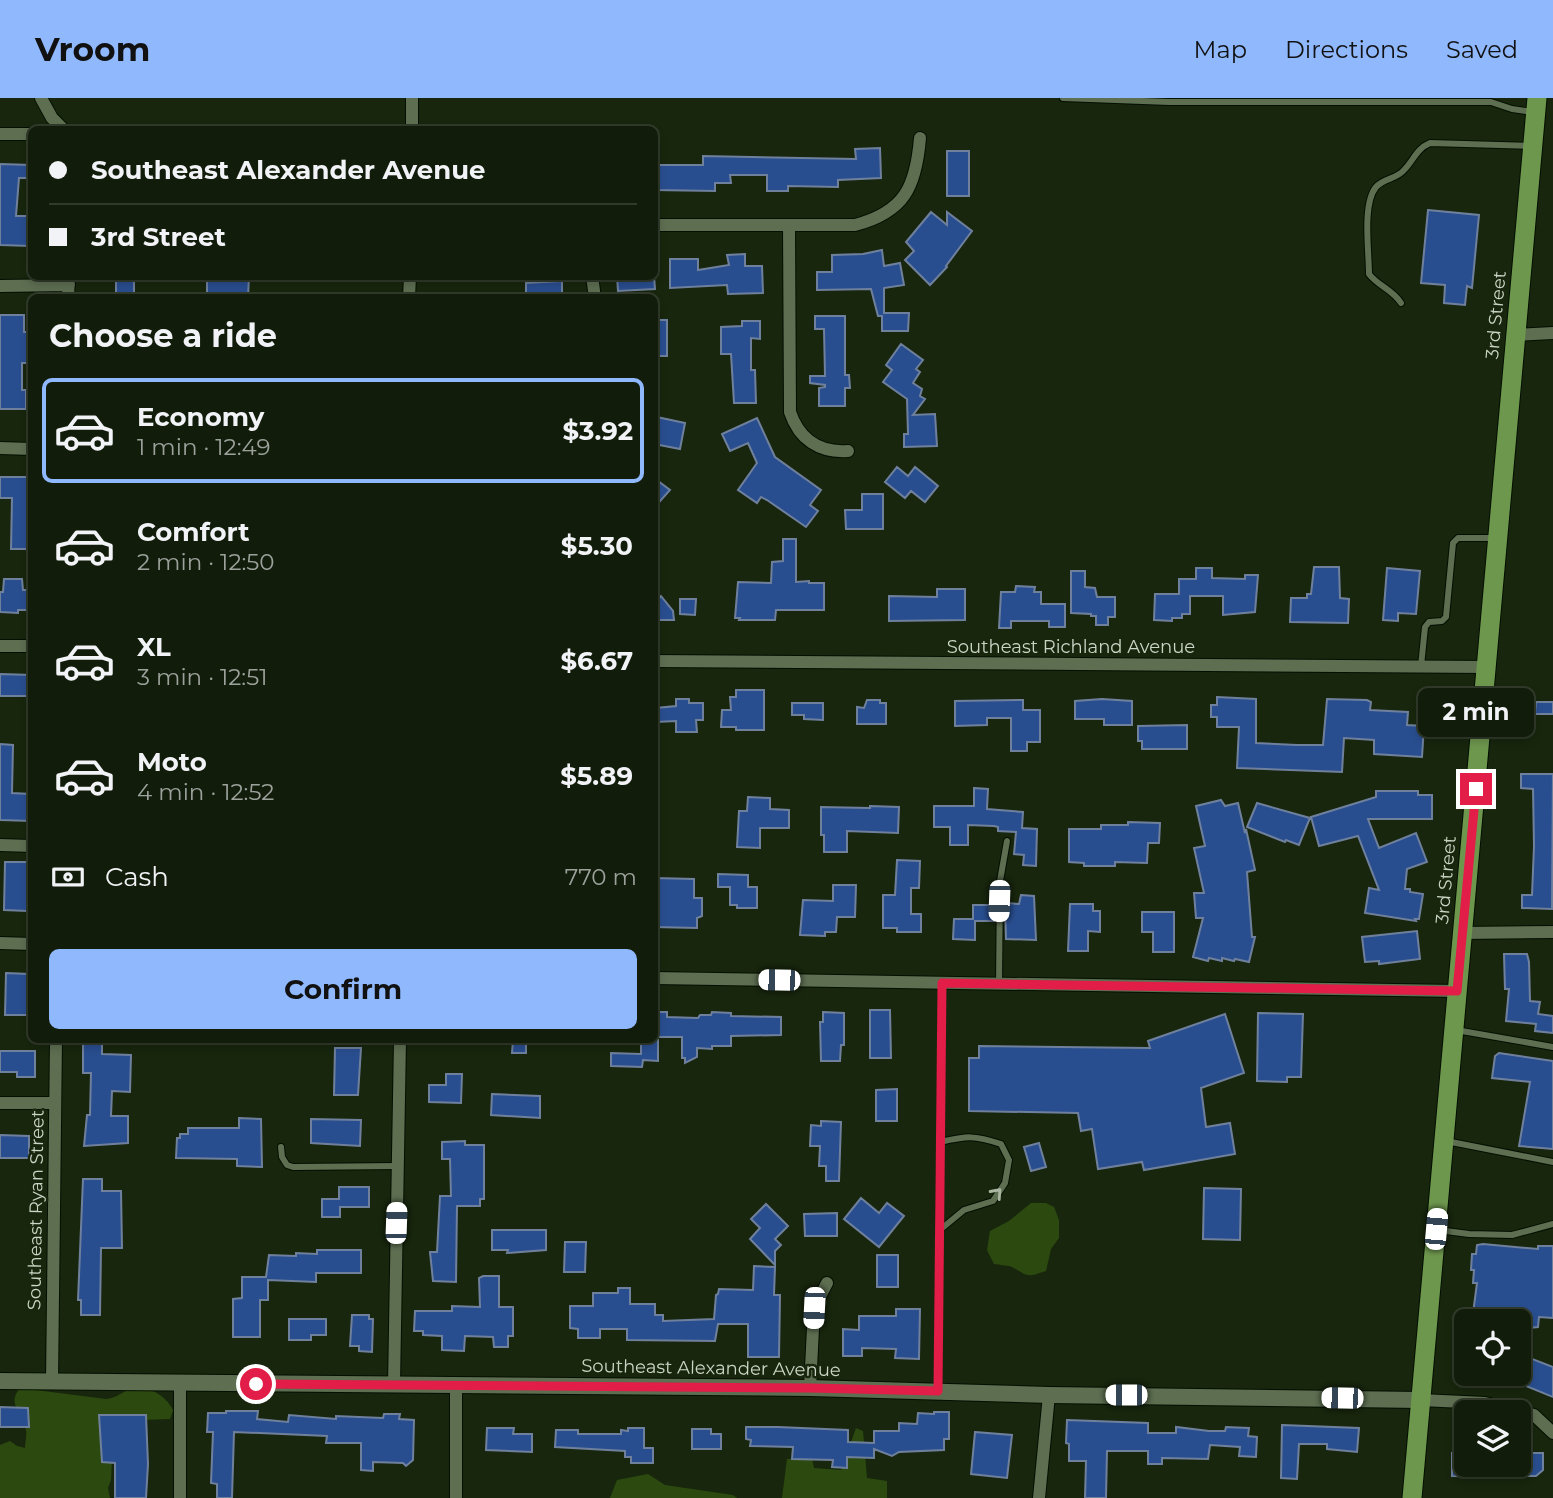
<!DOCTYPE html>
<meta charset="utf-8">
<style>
:root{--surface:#121c0a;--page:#1f2918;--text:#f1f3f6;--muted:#9ca19c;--line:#313a2b;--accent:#90b8fd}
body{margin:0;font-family:Montserrat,sans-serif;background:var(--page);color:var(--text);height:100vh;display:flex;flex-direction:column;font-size:26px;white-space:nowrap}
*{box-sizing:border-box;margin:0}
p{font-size:23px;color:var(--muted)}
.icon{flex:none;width:38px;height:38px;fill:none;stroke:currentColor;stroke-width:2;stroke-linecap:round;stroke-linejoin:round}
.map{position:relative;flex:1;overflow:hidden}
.details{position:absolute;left:28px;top:196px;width:630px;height:749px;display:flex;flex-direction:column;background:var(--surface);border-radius:10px;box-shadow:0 4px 10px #0003,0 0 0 2px var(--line)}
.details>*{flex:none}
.banner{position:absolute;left:28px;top:28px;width:630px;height:154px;border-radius:10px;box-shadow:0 4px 10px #0003,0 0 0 2px var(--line);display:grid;align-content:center;height:154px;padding:0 21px;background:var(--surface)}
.tools{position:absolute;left:1454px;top:1211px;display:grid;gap:14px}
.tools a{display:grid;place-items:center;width:77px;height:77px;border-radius:10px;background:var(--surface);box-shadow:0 4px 10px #0003,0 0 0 2px var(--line);font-size:35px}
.end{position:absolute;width:32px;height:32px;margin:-16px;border:9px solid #e11d48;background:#fff;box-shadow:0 0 0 4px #fff}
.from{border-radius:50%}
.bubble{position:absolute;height:49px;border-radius:10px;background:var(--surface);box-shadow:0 4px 10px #0003,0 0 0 2px var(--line);font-size:23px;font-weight:700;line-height:49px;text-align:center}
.car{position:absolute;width:21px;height:42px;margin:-21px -10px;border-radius:9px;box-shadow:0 0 5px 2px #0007;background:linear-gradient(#fff 24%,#345 0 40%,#fff 0 76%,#345 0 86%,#fff 0)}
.banner b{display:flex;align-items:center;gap:24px;height:66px;font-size:26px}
.banner b+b{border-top:2px solid var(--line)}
.banner i{width:18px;height:18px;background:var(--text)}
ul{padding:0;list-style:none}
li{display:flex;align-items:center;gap:21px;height:105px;margin:0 14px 10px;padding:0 7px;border:4px solid transparent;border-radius:10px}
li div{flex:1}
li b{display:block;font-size:26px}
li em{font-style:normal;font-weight:700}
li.selected{border-color:var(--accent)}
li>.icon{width:63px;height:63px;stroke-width:1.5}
h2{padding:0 21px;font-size:32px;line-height:84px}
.pay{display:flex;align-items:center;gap:18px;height:77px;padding:0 21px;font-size:26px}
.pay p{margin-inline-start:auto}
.cta{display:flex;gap:14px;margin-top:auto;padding:14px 21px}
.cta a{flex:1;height:80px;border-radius:10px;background:var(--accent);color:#111;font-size:28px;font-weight:700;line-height:80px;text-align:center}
header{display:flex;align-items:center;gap:42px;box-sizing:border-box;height:98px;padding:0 35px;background:var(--accent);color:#111}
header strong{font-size:33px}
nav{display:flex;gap:38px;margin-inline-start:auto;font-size:24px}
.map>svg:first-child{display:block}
</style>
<header>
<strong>Vroom</strong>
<nav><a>Map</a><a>Directions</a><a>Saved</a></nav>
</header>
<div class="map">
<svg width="1553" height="1400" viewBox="0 0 1553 1400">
<rect width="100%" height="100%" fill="#18260d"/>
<!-- green -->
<path fill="#2c4a0f" d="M1031,1105H1046L1054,1109L1059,1122V1140L1051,1151L1046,1173C1025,1180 1029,1178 1012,1169C1007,1167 999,1167 994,1166L987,1152L990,1133L1009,1123Z
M20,1290L106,1301C116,1300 119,1296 128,1292C145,1285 166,1297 173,1312L170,1321L141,1322L112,1362L111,1382L108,1390L110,1400H0V1347L10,1343L17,1348L25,1350C25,1345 27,1338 26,1332C23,1315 6,1306 20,1290Z
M856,1330L863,1333L867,1380L887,1383V1400H782L787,1361L812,1360L814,1370L841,1372Z
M648,1376L665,1387L733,1397L737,1400H610L617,1382Z"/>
<!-- building -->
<path fill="#294e8f" stroke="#6f809d" stroke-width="2" d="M880,50L881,80L838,82V89L788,88V93H767V77H730L731,85H715V93L654,92V67H703V58L856,61L855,51Z
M947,53H969V98H947Z
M0,66L31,67V80H19L16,118H29L30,148L0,147Z
M1428,112L1479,117L1472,190L1467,188L1465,207L1444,205L1445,187L1421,185Z
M931,114L947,127V114L972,133L946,168L947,169L930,187L905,162L914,153L906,144Z
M882,152L884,168L900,165L904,187L884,190V215H909L908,233H882V218H878L871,191L817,192V174H832V157L863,156Z
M745,156V168H762L763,195L728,196L727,187L670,190V161H698V172L729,167L727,157Z
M116,178H134V200H116Z
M207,178H249L248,200H207Z
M617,178H654L655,191L618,193Z
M562,183V197H557V200H526V185Z
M0,217H24V234H27V265H22V292H26V311H0Z
M815,218H845V277H849L850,290H845V308H819V290L825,289V287L810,285V278H825L824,231H815Z
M654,222H667V258H654Z
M742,223H760V241L751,240V272H755L756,305H734L731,256H721V229L742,228Z
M901,246L923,262L916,271L920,274L913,285L922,291L920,298L925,301L913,317L935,316L937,348L904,349V336H908L907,301L883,284L892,272L886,267Z
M657,319L685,325L680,351L654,346Z
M757,320L775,359L821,392L810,407L818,413L806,429L767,402L761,399L757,405L738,392L757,365L748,345L730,353L722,336Z
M897,369L908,378L915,369L938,388L925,404L911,393L905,400L885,384Z
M0,379H32V451H11L12,400H0Z
M654,380L670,392L654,410Z
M862,396H883V431H846L845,412H862Z
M783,441H796V484L809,483V485H824V512H776L775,522H739L740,520H735L738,484L771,485L772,464L783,463Z
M1314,469H1339L1340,500L1349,501L1348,525L1290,524L1291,500H1307V496H1311Z
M1196,470H1212V480L1245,481V477H1258L1255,514L1223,517V498H1190V516H1182V520H1172V523L1154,522L1155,496H1179V481H1196Z
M1387,470L1420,473L1416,516L1398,515V523L1383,522Z
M1071,473H1085V489L1095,490L1097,499H1115V519H1108V527H1096V518H1091V516L1071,515Z
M4,481H22L23,492H32V512H18V515L0,514V494H3Z
M1016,488L1035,489L1034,494H1041V506H1065V529H1049V523H1011V530H999L1001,494H1015Z
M937,491H965V522L889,523V498L937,499Z
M661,498L673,513L674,522H654V506Z
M680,501H696L695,517L680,516Z
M0,576L32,577V598H0Z
M736,592H764V632H736V629H721L722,612H731L730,599H736Z
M1217,599L1256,601V645L1297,647H1323L1327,601L1367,602L1371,604L1370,612L1408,614L1407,627L1424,628L1422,659L1374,656V642L1344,640L1342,674L1237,670L1239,629H1217V619H1211V607H1217Z
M676,601H689V605H703V622H696L697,634H676V623L656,624V610L676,608Z
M1102,601L1132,603V627H1104V621H1075V603Z
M867,602H880V605H886V626H857V609L864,610Z
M1023,602V612H1040V644H1027V653H1011V620H987V627L955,628V603Z
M1536,604H1553V616H1535Z
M792,605H823V622L804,621V617H792Z
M1187,627V651H1142V643H1138V628Z
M0,646L13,647L12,695L31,696V723L0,722Z
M1521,676H1553L1552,811L1522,810V797H1532L1534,748L1533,691L1521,690Z
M974,690L988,691L987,711L1023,714L1022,730L1037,731L1036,768L1023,767L1024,757L1014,756L1016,734L998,733V729L994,728L968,727V747H950V729H934V708H974Z
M1376,693H1418V697H1432V721H1368L1379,750L1416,735L1427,764L1407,771L1405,791H1410V794L1423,796L1419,821H1415L1416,823L1365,815L1369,790L1379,792L1358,738L1319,748L1311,719L1376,699Z
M748,699L770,700V711L789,712V730H760V750L737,749L739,713H747Z
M1221,702L1225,708L1238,705L1245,735L1246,731L1255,772L1247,774L1252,839H1255L1249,864L1235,861L1234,863L1222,860V863L1209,860L1208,863L1193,859L1203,820H1196L1194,795H1204L1194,750L1205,748L1196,708Z
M1257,705L1310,720L1299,747L1286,742L1285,744L1247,729Z
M870,708L899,709L898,735L847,733V754H824V737H821V709L870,710Z
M1128,724L1160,725L1159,745H1148L1147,765L1115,764V768H1084V765L1069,764V731H1101V727H1128Z
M897,762L920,763L919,790H911V816H921V834H897V830H883V797H895Z
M5,764H28L27,813L4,812Z
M718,776L748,777V789H757V810H737V807H730V789H718Z
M654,780L694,781V800H702V818L697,820V830L654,829Z
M833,787H856L855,819H837L836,834H825V838L800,837L803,802L833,803Z
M1021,797L1034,798L1036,842L1006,841L1005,808L1008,805L1019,806Z
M1070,806H1093V813H1100V834L1088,833V853H1068Z
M973,807H994V823H975V842L953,841L954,821H973Z
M1142,814H1174V854H1153V834H1142Z
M1417,833L1420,861L1379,866V863L1365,864L1362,839Z
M1504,856H1527L1529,864L1530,903L1540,904L1538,916L1553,918V935L1535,933L1536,926L1506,923L1509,891H1505Z
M6,875L29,876L28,917H5Z
M870,912H890L891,960H870Z
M654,914H667V919L698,920L700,917H711L712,914L731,915V918L781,919V937L731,938V948H712V951L697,950V959L685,965V960H682V939H654Z
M823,914L844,915V947H841L840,963H821L820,924H823Z
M1258,915L1303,916L1301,979H1287V984L1257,983Z
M1225,916L1244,975L1201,990L1206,1029L1230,1025L1235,1056L1144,1072L1142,1064L1098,1071L1092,1031L1081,1033L1078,1015L969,1013V960H979V948L1150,950L1148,943Z
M513,942H526V955H512Z
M641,942H658V963L643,962L642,969L611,968V955L641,956Z
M83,946H102V956L131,957L130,994L112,993L111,1018H128V1045L84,1048L87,1017H90L91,975H83Z
M335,950H361L358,997H334Z
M0,953H35V979H17V974H0Z
M1499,955L1553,963V1051L1519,1048L1530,984L1492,980L1495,958Z
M446,976H462L461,1005L429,1004V987H446Z
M897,991V1023H876V992Z
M492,996L540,998V1020L491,1017Z
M239,1020L261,1021L262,1069L237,1068V1061L176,1060L177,1040H180V1036H188V1030H239Z
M311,1021L361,1022L360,1048L311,1045Z
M821,1023L841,1024L839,1083H826V1068H819L820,1048H810L811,1027L821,1028Z
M0,1037L29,1038V1060H0Z
M465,1043V1047H484V1101H480V1108H457L456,1184L433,1183L430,1154H437L440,1098H451L450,1061H442V1044Z
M1039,1045L1046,1069L1031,1073L1024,1049Z
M83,1081H102V1093H121L122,1150H101L100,1217H81V1202H78Z
M339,1089H369V1109H340V1119H322V1101H339Z
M1204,1090L1241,1091L1240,1142L1203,1141Z
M861,1100L879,1115L887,1105L904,1118L879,1149L844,1121Z
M766,1106L788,1128L775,1141L781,1147L775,1153V1167L750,1141L760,1130L751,1121Z
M837,1115V1138H805L804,1116Z
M492,1132H546V1152L507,1155L508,1152H492Z
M565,1144H586L585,1174H564Z
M1483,1146L1538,1151V1148H1553V1220L1539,1219L1538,1229L1519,1231V1223H1472L1477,1185H1473L1474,1172H1471L1472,1156H1476L1477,1147Z
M317,1152H361V1175H316V1184L268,1182V1202H260V1239H233V1201L242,1200V1179H266L269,1157L296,1158V1155L317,1156Z
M877,1157H898V1189H877Z
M754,1168L775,1169L774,1197H780L779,1259H748V1226H718L715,1243L627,1242V1231H600V1240H578V1231L570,1230V1208H593V1195H618V1190H630V1206H655V1217H663V1223L714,1221L716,1197L718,1196L719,1191L753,1192Z
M483,1178H499V1209H513V1238H508V1249H494L493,1239L465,1238L464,1253L442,1252V1238L423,1237V1233H414L415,1213H452V1208L480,1209L479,1180Z
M896,1211H920L919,1261L895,1260L896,1251L862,1250V1258H843V1231L859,1232V1218H896Z
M352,1217H369V1221H373L372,1254L359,1253V1248H350Z
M289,1221H326V1237H311V1242H289Z
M1522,1257L1553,1269V1299L1519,1285V1261L1522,1262Z
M0,1309L28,1310L29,1329H0Z
M226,1313H258L257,1321L288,1324L289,1317L336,1321V1318L383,1320L384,1316H400L399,1321L414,1322L413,1362L406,1368L403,1365L373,1364V1373L361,1372V1345H326L327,1338L234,1334L232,1400H217V1386L211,1385L213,1334H207L208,1315H226Z
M934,1314H949V1341H944V1352L899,1354L892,1358L874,1351V1360L847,1359V1370L832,1369L833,1362L792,1361L793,1349L750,1348L751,1342L746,1341V1329H778L848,1332V1344L874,1345V1333H899V1325L917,1326L918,1315L934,1316Z
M99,1317H146L148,1366L146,1400H115V1365L102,1364Z
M1067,1322L1148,1325V1335H1176V1329L1209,1333H1225L1226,1329L1249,1330L1248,1338L1257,1339L1256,1359L1239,1358L1240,1349L1210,1347L1208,1361L1162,1360V1366H1148V1353H1107L1106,1400H1085L1086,1363H1069V1346L1066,1345Z
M1282,1327L1359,1330L1357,1354L1327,1351V1346H1299L1297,1381L1281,1380Z
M487,1330H514L513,1336H532V1354L486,1352Z
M628,1330H644V1350H653V1365H631V1359H625V1353L555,1349L556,1332H578V1336H621V1332L628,1333Z
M692,1331H711V1336H721V1351H692Z
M975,1334L1012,1337L1007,1380L971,1376Z
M1452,1355H1466V1367H1517V1379L1452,1378Z
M1522,1355H1543V1372L1536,1378H1521Z"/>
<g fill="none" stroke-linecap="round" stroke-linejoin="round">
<!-- service casing -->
<g stroke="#040f00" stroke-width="8">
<path id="service" d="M1063,0L1169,4H1491L1512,11L1533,14
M1401,205C1393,192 1378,188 1369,176C1369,153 1362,106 1376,89C1384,80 1397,81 1404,72C1414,62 1416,51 1430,45L1531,48
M1421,568L1425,529L1429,524L1442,523L1446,519L1453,445L1458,440H1495
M999,886L1000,783L1007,743
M1456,932L1553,949
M1446,1043L1553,1064
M281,1049L282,1059L287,1067L293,1069L397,1068
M941,1131L964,1112L993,1103L1005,1085L1009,1062L1001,1046C974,1037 967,1038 940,1044L942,885
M1438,1132L1469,1136L1512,1137L1553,1126
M938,1291L940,1044"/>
</g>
<!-- minor casing -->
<g stroke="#040f00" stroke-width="14">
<path id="minor" d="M41,0L52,20L64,32
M412,32V0
M0,36H32
M654,127H855C905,114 916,88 920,40
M789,127L790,314C799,341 819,355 848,353
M592,178L595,200
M0,188L69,187
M68,200L69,178
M409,200L410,178
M1515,237L1553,235
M0,350L32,351
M0,548H32
M654,563L1487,569
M0,747L32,748
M1462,835L1553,834
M0,845L32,846
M654,880L1457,893
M0,1005H55
M52,1284L56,942
M394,1287L400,942
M456,1288V1400
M810,1290L814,1210L827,1185
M1421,1302L1485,1305L1534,1317L1553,1335
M180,1400V1286
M1039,1400L1049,1297"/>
</g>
<!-- tertiary casing -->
<g stroke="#040f00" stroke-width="18">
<path id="tertiary" d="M0,1283L810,1290L1049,1297L1421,1302"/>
</g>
<!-- trunk casing -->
<g stroke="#040f00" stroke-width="21">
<path id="trunk" d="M1412,1400L1537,0"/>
</g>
<!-- service -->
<use href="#service" stroke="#5d6e51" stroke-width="6"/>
<!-- minor -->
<use href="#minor" stroke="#5d6e51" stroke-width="12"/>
<!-- tertiary -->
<use href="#tertiary" stroke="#5d6e51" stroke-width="16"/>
<!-- trunk -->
<use href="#trunk" stroke="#6e974e" stroke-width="19"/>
</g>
<!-- one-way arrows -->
<defs><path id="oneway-chevron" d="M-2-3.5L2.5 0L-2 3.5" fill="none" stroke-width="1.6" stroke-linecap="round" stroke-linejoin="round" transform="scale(1.75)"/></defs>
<use stroke="#aab6a2" href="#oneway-chevron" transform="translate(997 1095) rotate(-48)"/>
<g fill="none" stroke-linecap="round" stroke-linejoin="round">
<!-- route -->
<path stroke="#e11d48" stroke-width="9" d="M256,1286L810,1290L938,1293L942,885L1457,893L1476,691"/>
</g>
<g text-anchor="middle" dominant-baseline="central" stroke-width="5" stroke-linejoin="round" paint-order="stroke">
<!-- street labels -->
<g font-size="18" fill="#cbd5c5" stroke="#18260d">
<text transform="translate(1496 217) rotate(-85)">3rd Street</text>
<text x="1071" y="549">Southeast Richland Avenue</text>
<text transform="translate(1446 782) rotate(-85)">3rd Street</text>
<text transform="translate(36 1112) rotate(-89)">Southeast Ryan Street</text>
<text transform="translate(711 1270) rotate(1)">Southeast Alexander Avenue</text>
</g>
</g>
</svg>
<div class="tools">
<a><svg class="icon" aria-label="locate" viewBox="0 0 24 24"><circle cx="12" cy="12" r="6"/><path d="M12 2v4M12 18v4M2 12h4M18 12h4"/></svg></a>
<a><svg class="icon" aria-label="layers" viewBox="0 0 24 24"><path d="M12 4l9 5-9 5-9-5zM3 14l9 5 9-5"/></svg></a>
</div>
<i class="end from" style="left:256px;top:1286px"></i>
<i class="end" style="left:1476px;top:691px"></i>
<div class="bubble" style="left:1418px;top:590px;width:116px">2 min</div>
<i class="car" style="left:999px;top:803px;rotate:182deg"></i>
<i class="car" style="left:779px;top:882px;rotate:271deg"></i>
<i class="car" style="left:396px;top:1125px;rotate:2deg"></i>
<i class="car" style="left:1436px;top:1131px;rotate:5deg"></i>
<i class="car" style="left:814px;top:1210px;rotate:183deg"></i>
<i class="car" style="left:1126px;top:1297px;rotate:270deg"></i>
<i class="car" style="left:1342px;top:1300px;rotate:271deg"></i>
<div class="banner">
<b><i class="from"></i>Southeast Alexander Avenue</b>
<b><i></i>3rd Street</b>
</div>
<section class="details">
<h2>Choose a ride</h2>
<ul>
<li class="selected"><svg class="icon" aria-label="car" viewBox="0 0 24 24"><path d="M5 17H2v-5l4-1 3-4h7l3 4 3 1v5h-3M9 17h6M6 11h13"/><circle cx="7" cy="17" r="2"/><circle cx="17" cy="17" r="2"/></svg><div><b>Economy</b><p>1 min · 12:49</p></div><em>$3.92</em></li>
<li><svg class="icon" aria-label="car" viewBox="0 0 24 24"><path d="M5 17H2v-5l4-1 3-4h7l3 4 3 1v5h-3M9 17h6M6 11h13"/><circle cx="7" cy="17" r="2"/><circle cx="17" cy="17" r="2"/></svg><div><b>Comfort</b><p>2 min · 12:50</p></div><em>$5.30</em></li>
<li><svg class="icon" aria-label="car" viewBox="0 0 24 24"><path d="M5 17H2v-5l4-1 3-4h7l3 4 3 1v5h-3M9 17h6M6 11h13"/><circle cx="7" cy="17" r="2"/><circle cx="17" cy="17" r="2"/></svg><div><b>XL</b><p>3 min · 12:51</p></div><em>$6.67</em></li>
<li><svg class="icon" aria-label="car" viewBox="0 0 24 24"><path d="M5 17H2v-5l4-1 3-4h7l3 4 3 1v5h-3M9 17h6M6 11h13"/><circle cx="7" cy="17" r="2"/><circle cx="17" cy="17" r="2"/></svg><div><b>Moto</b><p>4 min · 12:52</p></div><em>$5.89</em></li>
</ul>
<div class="pay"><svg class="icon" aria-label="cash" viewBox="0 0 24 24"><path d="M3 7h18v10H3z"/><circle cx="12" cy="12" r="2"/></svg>Cash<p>770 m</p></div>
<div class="cta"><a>Confirm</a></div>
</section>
</div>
